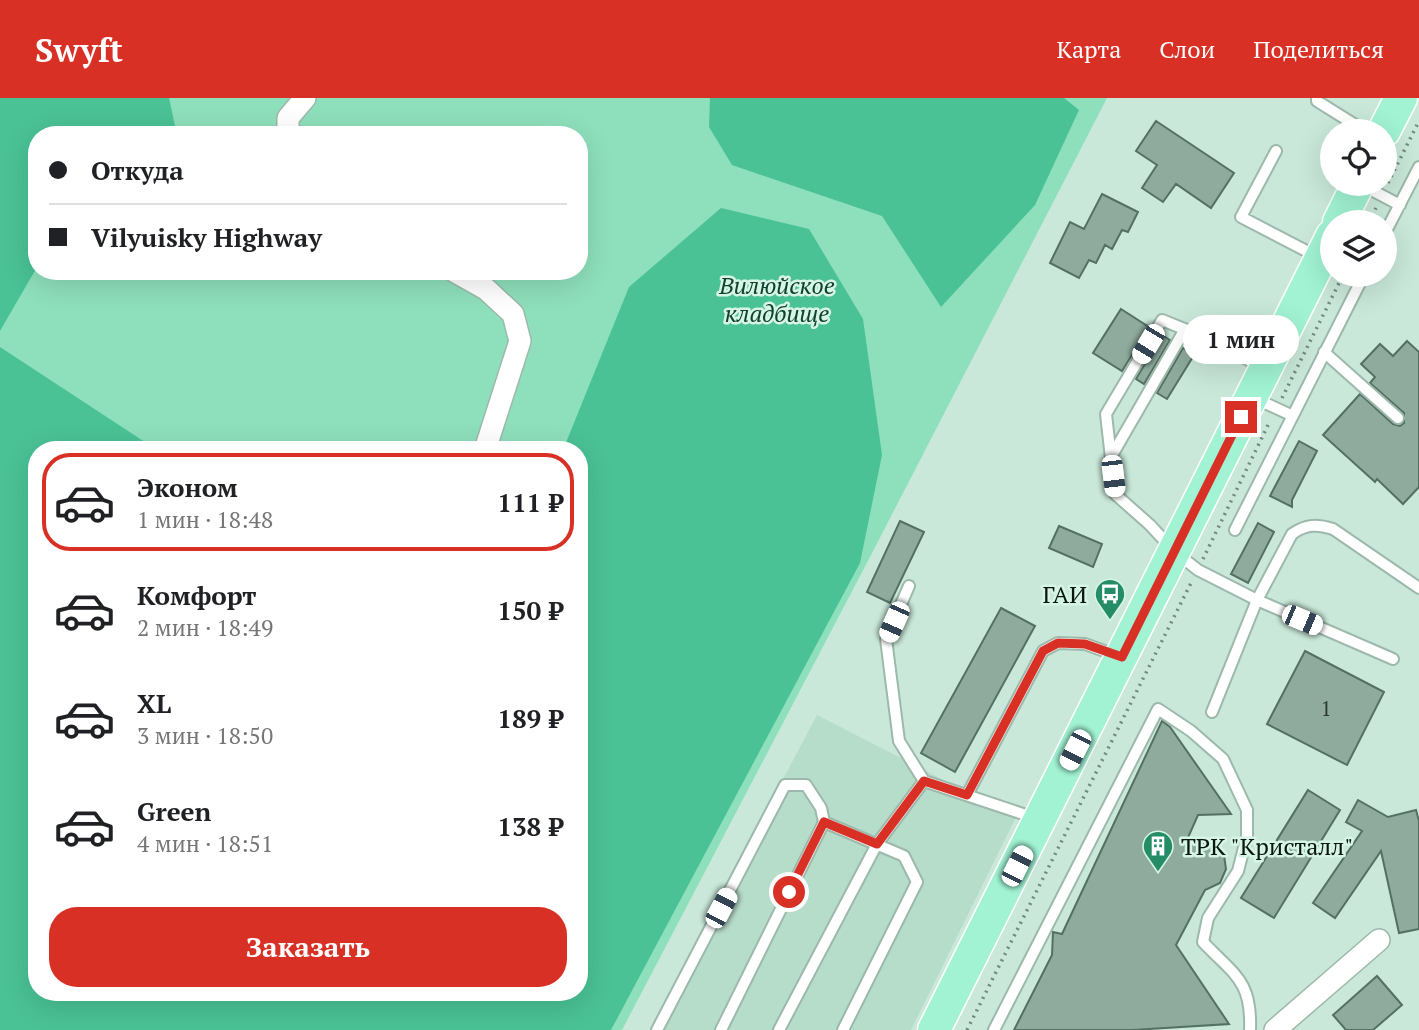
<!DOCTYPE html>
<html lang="ru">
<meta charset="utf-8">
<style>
:root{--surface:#fff;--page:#f2f2f2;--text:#202124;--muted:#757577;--line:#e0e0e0;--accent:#d93025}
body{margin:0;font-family:"PT Serif",serif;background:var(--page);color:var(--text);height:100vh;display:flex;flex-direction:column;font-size:26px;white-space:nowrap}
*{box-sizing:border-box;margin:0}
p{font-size:23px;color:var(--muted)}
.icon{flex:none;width:38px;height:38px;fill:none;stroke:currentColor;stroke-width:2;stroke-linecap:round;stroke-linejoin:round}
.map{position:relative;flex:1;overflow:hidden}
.sheet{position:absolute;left:28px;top:343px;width:560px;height:560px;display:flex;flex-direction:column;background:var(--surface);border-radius:28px;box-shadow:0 7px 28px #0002}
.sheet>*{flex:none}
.top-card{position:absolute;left:28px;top:28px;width:560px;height:154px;border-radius:28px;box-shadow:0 7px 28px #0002;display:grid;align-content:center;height:154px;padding:0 21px;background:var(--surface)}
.fabs{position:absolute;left:1320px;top:21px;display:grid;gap:14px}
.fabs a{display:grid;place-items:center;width:77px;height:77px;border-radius:50%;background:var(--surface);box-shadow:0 7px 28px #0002;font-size:35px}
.end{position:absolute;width:32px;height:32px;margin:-16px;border:9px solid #d93025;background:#fff;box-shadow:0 0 0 4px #fff}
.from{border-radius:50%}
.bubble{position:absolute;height:49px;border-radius:24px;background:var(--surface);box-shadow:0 7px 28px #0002;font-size:23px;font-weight:700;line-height:49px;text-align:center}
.car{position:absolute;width:21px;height:42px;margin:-21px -10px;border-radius:9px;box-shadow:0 0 5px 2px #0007;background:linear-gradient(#fff 24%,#345 0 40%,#fff 0 76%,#345 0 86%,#fff 0)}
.top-card b{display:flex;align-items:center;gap:24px;height:66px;font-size:26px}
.top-card b+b{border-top:2px solid var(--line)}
.top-card i{width:18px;height:18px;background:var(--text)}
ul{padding:12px 0 0;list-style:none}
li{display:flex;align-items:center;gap:21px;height:98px;margin:0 14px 10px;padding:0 7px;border:4px solid transparent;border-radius:28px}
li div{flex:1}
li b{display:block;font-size:26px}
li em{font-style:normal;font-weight:700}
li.on{border-color:var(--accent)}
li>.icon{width:63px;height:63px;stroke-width:1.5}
.button{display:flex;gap:14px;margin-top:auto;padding:14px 21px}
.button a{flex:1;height:80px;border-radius:28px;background:var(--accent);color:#fff;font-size:28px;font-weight:700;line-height:80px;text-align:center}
header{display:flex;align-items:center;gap:42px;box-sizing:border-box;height:98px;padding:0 35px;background:var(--accent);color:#fff}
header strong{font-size:33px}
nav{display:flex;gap:38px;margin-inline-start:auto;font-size:24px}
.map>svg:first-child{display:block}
</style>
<header>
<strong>Swyft</strong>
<nav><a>Карта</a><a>Слои</a><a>Поделиться</a></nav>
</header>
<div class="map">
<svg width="1419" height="932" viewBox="0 0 1419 932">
<rect width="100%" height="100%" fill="#c9e8d9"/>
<!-- built -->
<path fill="#b6dcca" d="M817,617L1016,719L911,932H650Z"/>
<!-- green -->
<path fill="#8edfbc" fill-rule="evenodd" d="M0,0H1107L871,457L622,932H0ZM37,37H579V173H37ZM37,352H579V894H37Z"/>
<!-- forest -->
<path fill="#4ac295" d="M0,0H169L177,37H37V169L0,233Z
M710,0H1064L1079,12L1035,107L941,209L882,118L732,67L709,29Z
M721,110L809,131L863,221L882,357L860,465L611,932H0V249L157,352H37V894H579V352H563L629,189Z"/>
<!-- building -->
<path fill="#8eab9d" stroke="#547063" stroke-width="2" d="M1156,23L1234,75L1211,110L1176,86L1163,104L1142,90L1157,67L1136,53Z
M1102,96L1138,114L1128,134L1122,132L1112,151L1105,147L1096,165L1089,162L1079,180L1050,165L1070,124L1084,131Z
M1121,211L1149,229L1122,273L1093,255Z
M1162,237L1170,242L1144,286L1136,281Z
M1407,243L1419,254V389L1403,406L1377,381L1375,384L1323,337L1360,296L1393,326L1400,328L1404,325V315L1370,285L1375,279L1361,266L1380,246L1393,258Z
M1183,250L1194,257L1167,301L1157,295Z
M1299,343L1317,353L1292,402V409L1270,398Z
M900,423L924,434L890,505L867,494Z
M1258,425L1274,434L1248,485L1231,476Z
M1059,428L1102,446L1093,469L1049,450Z
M1001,510L1035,528L955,674L921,655Z
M1305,553L1384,594L1347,667L1267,626Z
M1162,623L1170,629L1231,716L1198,717L1186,744L1214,746L1224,757L1226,771L1220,785L1205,792L1176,847L1229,926L1133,932H1014L1052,857L1053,834L1062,836Z
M1308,692L1340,712L1274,820L1241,800Z
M1358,702L1388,719L1416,712L1419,723V831L1399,835L1381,753L1335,820L1313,805L1362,733L1346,724Z
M1377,878L1402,907L1373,932H1346L1333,917Z"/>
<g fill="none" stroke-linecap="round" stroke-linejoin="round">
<!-- service casing -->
<g stroke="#9cb9ab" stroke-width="14">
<path id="service" d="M1317,0V3L1365,33
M1276,53L1241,119L1318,159
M1362,87L1400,107
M1384,137L1419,69
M1324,254L1398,320
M1263,270L1214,243L1162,222L1106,316L1115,396L1150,427L1175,454L1198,472L1257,502L1393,561
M1254,300L1291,317
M1111,359L1185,231
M1235,432L1364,177
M909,488L886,541L899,643L924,683
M1212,614L1257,502L1292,436C1306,426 1317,426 1333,431L1419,490
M967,697L1043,553L1058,545L1085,546L1118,558
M657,932L785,687H806L821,710L824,724L904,758L917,784L843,932
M721,932L824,724
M779,932L877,746L924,683L1038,721
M994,932L1158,611L1191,633L1223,661L1247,712V738L1238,773L1208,820L1203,844C1234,877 1252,882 1250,932"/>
</g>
<!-- minor casing -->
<g stroke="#9cb9ab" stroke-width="24">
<path id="minor" d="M288,37V20L305,0
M454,173L486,191L513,216L520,243L485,352
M1275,932L1379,842"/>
</g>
<!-- primary casing -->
<g stroke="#fff" stroke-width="35">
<path id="primary" d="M1384,33L1401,0
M1339,124L1358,86
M934,932L1332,138"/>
</g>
<!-- path -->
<path stroke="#73897f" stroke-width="3.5" stroke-dasharray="2 5" stroke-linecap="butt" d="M1388,85L1419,23
M1369,124L1376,110
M1282,300L1343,177
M1203,461L1270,323
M967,932L1192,483"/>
<!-- service -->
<use href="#service" stroke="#fff" stroke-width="10"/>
<!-- minor -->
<use href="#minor" stroke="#fff" stroke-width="21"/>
<!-- primary -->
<use href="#primary" stroke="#a1f3d4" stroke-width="32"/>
</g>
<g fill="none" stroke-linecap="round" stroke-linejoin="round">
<!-- route -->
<path stroke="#d93025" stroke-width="9" d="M789,794L824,724L877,746L924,683L967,697L1043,553L1058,545L1085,546L1122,559L1241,319"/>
</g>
<!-- icons -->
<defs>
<g id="bus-pin" transform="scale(1.575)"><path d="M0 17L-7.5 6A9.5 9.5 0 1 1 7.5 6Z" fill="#258c68" stroke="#d6f5e6"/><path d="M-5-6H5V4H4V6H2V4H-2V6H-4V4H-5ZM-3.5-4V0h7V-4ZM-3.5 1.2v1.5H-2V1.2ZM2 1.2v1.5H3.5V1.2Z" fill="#fff"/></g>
<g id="building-pin" transform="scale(1.575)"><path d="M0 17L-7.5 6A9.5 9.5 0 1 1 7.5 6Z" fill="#258c68" stroke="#d6f5e6"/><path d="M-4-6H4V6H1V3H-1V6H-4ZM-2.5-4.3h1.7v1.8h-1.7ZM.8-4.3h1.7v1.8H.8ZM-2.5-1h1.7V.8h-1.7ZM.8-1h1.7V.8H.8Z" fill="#fff"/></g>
</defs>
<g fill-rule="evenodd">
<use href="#bus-pin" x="1110" y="496"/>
<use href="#building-pin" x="1158" y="748"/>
</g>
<g text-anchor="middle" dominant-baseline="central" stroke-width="5" stroke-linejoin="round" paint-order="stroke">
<!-- number labels -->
<g font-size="21" fill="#2c3b34">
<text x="1326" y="610">1</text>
</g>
<!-- park labels -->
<g font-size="24" font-style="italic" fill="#0e412f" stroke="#d6f5e6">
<text x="777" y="187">Вилюйское<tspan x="777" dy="28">кладбище</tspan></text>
</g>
<!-- poi labels -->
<g font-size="24" fill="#0b1611" stroke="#d6f5e6" text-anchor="end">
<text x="1087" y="496">ГАИ</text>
<text x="1181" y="748" text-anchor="start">ТРК "Кристалл"</text>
</g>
</g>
</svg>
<div class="fabs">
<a><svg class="icon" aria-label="locate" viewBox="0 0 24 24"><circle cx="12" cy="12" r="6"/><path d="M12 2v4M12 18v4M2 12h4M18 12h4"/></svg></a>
<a><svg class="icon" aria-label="layers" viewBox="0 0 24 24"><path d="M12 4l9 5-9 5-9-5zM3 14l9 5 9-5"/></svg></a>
</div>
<i class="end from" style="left:789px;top:794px"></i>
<i class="end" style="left:1241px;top:319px"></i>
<div class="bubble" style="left:1183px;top:217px;width:116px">1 мин</div>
<i class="car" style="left:1148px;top:246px;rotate:211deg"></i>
<i class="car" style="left:1113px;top:378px;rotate:173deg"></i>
<i class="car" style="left:1302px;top:522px;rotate:113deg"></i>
<i class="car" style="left:894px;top:524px;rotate:204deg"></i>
<i class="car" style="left:1075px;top:652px;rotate:207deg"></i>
<i class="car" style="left:1017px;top:768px;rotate:27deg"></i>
<i class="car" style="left:721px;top:810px;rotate:28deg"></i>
<div class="top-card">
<b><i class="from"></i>Откуда</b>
<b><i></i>Vilyuisky Highway</b>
</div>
<section class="sheet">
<ul>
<li class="on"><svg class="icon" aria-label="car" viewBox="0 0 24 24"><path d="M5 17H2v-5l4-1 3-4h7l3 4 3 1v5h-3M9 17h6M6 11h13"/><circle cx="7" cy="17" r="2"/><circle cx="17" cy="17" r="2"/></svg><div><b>Эконом</b><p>1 мин · 18:48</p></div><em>111 ₽</em></li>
<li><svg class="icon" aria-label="car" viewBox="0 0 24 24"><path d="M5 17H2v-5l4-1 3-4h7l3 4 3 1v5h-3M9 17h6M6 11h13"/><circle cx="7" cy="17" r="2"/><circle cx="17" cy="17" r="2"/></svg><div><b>Комфорт</b><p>2 мин · 18:49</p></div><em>150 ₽</em></li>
<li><svg class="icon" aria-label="car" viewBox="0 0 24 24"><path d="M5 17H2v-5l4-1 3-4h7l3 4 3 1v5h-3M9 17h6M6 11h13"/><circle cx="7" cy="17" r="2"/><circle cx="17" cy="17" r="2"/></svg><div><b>XL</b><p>3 мин · 18:50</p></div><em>189 ₽</em></li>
<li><svg class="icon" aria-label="car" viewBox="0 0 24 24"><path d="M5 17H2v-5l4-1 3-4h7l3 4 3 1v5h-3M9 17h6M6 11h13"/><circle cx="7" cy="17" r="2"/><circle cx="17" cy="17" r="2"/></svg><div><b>Green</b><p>4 мин · 18:51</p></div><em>138 ₽</em></li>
</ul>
<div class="button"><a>Заказать</a></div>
</section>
</div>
